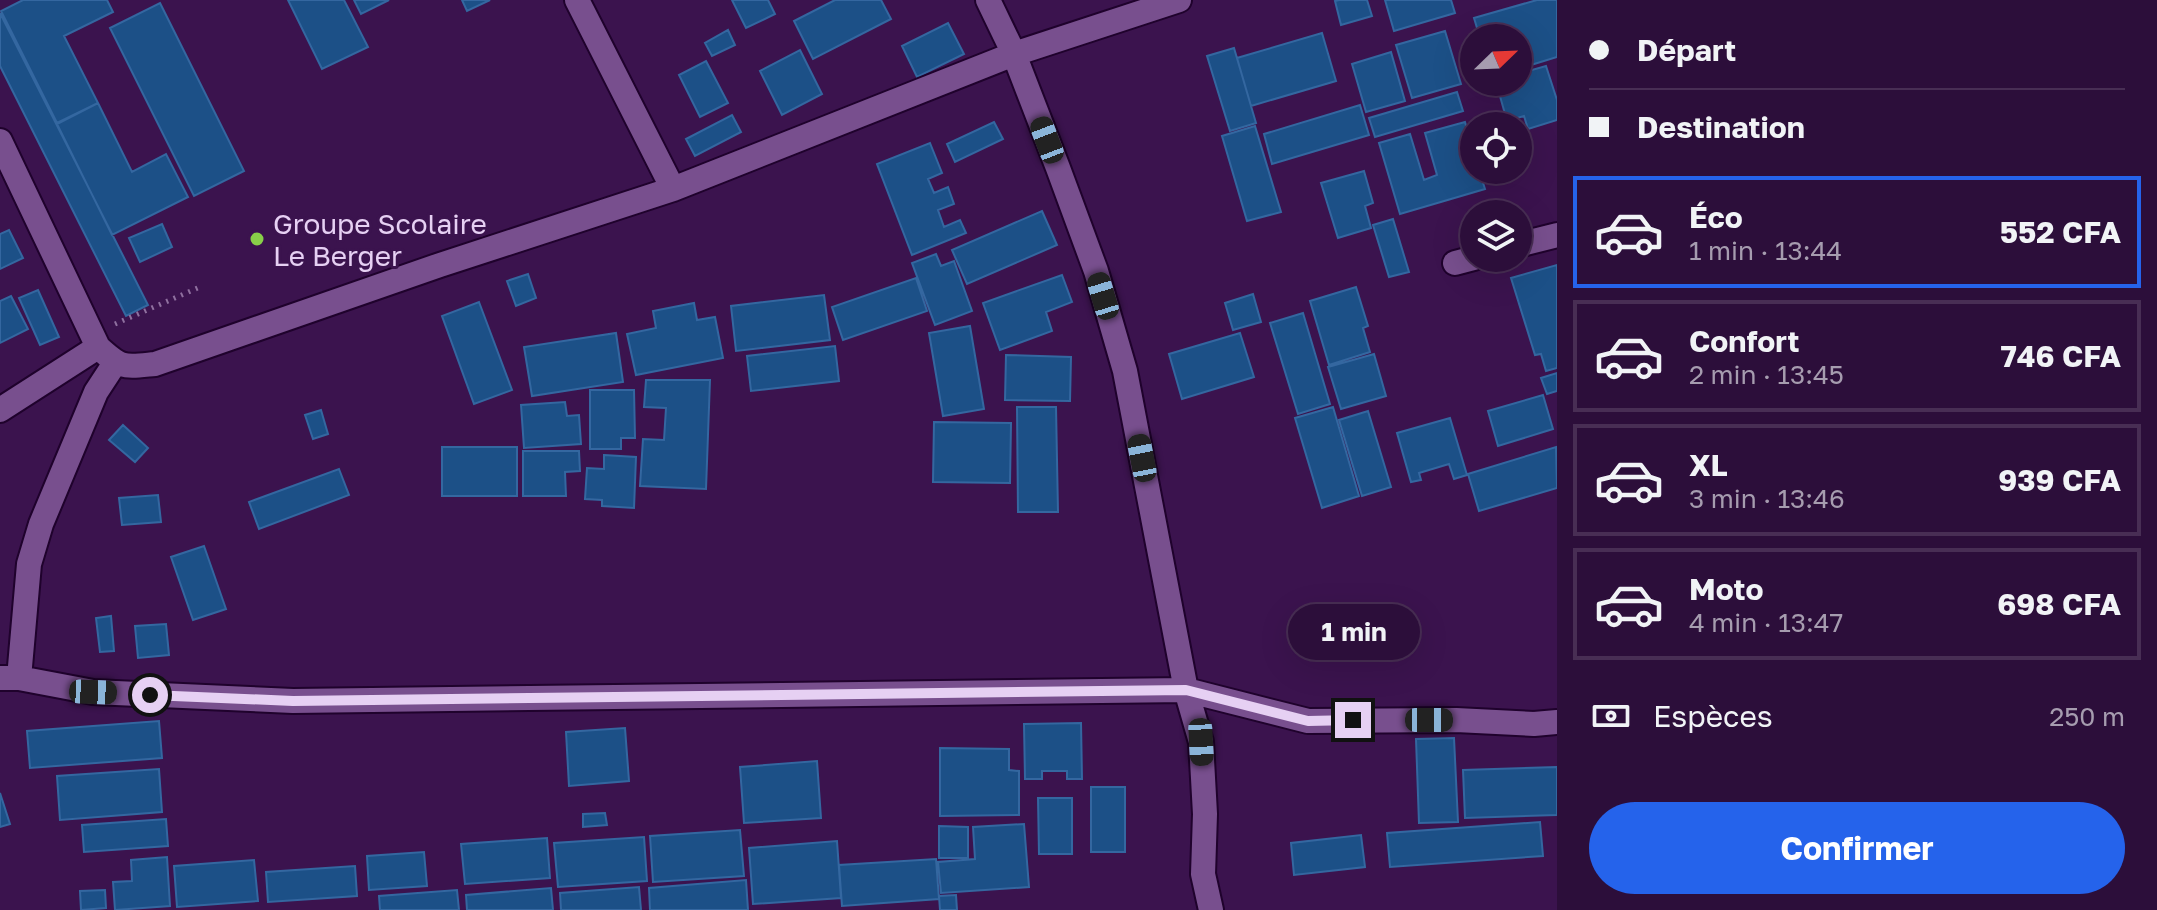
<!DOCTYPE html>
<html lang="fr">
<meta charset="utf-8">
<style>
:root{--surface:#2c0e3a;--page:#341742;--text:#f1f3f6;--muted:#a69caf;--line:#482e54;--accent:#2563eb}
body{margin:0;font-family:"Golos Text",sans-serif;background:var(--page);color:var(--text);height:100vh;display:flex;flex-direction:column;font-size:30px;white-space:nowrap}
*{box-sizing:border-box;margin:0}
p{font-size:26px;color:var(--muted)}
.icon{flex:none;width:44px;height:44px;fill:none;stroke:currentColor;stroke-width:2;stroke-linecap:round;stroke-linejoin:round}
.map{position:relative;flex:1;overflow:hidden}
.details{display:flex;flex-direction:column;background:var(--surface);width:600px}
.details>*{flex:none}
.guide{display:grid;align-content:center;height:176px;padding:0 32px;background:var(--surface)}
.needle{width:52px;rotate:67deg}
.tools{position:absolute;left:1460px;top:24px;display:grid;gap:16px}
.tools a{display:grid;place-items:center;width:72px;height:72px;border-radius:50%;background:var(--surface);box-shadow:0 8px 32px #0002,0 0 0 2px var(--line);font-size:40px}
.end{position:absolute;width:36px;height:36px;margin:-18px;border:10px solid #e6d0f3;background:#111;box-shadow:0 0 0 4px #111}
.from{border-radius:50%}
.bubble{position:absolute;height:56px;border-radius:28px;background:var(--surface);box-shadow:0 8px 32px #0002,0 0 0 2px var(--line);font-size:26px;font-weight:700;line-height:56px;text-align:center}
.car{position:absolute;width:24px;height:48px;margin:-24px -12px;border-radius:10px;box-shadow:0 0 6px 2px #0007;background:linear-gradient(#222 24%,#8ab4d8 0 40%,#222 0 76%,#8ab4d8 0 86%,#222 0)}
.guide b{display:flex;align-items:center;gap:28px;height:76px;font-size:30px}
.guide b+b{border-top:2px solid var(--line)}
.guide i{width:20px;height:20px;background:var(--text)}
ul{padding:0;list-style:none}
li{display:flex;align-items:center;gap:24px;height:112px;margin:0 16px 12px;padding:0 16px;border:4px solid var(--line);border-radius:0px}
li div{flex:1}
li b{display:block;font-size:30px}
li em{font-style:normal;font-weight:700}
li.selected{border-color:var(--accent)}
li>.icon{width:72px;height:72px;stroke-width:1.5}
.pay{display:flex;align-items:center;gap:20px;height:88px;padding:0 32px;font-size:30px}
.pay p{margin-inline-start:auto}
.action{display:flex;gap:16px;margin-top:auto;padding:16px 32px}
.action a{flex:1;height:92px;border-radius:48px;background:var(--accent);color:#fff;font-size:32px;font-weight:700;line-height:92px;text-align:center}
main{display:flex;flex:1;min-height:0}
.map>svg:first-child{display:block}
</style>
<main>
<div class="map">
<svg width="1557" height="910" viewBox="0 0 1557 910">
<rect width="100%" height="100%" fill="#3b134e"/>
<!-- building -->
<path fill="#1c5087" stroke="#3467a0" stroke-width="2" d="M23,0H107L113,12L64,36L98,103L57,123L1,11Z
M288,0H344L368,47L322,69Z
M354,0H389L361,14Z
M462,0H490L467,11Z
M732,0H768L775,14L746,28Z
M835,0H881L891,19L813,59L794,21Z
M1339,0H1367L1372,16L1341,25L1335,1Z
M1385,0H1451L1455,13L1394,31Z
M1537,0H1557V57L1518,69V38H1480L1474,18Z
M160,3L244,171L194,196L110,28Z
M0,13L148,305L126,316L0,66Z
M948,23L964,54L917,77L902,46Z
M728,30L735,45L712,56L705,43Z
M1445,31L1461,84L1412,98L1396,45Z
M1322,33L1336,81L1251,106L1237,58Z
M1234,48L1256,123L1230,131L1207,56Z
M800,50L822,94L782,115L760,71Z
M1391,52L1405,101L1366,112L1352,64Z
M706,61L728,103L700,117L679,75Z
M1546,66L1557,100V120L1528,129L1524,116L1507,121L1496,82H1518V74Z
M1457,92L1463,111L1375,137L1369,118Z
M98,103L132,172L166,154L188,197L112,235L57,124Z
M1360,105L1369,135L1272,164L1264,134Z
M732,115L741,132L695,156L686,139Z
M994,122L1003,139L955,162L947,144Z
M1465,122L1474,153V170H1479L1485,189L1400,214L1379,143L1410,134L1424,180L1437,175L1425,133Z
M1255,126L1281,212L1247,221L1222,136Z
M930,143L942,173L928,179L934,193L948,187L954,204L938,210L944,227L960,220L966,233L912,255L877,164Z
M1483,170H1499L1502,178L1487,183Z
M1364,171L1373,203L1365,206L1371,228L1338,238L1321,183Z
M1042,211L1057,245L967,284L952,250Z
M1393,219L1409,272L1389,277L1373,225Z
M162,224L172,247L140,262L129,238Z
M9,230L23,258L0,269V234Z
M936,254L941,266L954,261L972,311L935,325L912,263Z
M1557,265V368L1546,371L1541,354L1535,355L1511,278Z
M528,274L536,298L516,306L507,281Z
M1062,275L1072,302L1046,312L1052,331L1000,350L983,303Z
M916,278L927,311L843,340L832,307Z
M1356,287L1368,326L1363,328L1370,352L1329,365L1310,301Z
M38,290L59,337L40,345L19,298Z
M1253,294L1261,322L1233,330L1225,303Z
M824,295L830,340L736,351L731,306Z
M11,296L28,329L0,343V301Z
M479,302L512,390L474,404L442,316Z
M694,303L697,320L715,317L723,358L636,375L627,334L656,328L653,311Z
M1303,313L1330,404L1298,414L1270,323Z
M970,326L984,409L943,416L929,333Z
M616,333L623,382L532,396L524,347Z
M1240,333L1254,377L1182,399L1169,354Z
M835,346L839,381L751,391L747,356Z
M1374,354L1386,396L1341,409L1328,367Z
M1006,355L1071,357L1070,401L1005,400Z
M1557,373V391L1547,394L1541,378Z
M646,380H710L706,489L640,486L643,439L664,440L666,408L644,407Z
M590,390H634L635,438H621V449H590Z
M1543,395L1553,429L1498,446L1488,411Z
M565,402L567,416L579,415L581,444L524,448L521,405Z
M1017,407H1056L1058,512H1018Z
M1333,407L1359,496L1322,508L1295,418Z
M321,410L328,434L313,439L305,415Z
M1368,411L1391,487L1362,496L1339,420Z
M1450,418L1467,475L1454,479L1449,464L1419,473L1421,480L1411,482L1397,433Z
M934,422L1011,423L1010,483L933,482Z
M123,425L148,448L135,462L109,440Z
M442,447H517V496H442Z
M1556,447L1557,488L1479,511L1468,474Z
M523,451H579L580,471L565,472L566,496H523Z
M604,455L636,457L634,508L602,506V500L585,499L587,468L604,469Z
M339,469L349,495L259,529L249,502Z
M158,495L161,522L122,525L119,498Z
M204,546L226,609L193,620L171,557Z
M111,616L114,651L100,652L96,618Z
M166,624L169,655L138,658L135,626Z
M159,721L162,758L30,768L27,731Z
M1081,723L1082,779H1067V771H1042V779H1025L1024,724Z
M625,728L629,781L569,786L566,732Z
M1454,738L1458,822L1419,823L1416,739Z
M940,748L1009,749V770L1019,771V815L940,816Z
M817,761L821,818L744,823L740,767Z
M1557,767V815L1465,818L1463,770Z
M159,769L162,812L60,820L57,776Z
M1091,787H1125V852H1091Z
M0,793L10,824L0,827Z
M1038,798H1072V854H1039Z
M605,813L607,825L583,827V814Z
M166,819L168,846L84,852L82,825Z
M1540,822L1543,856L1390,867L1387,833Z
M1024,824L1029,887L941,893L938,862L975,859L973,827Z
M939,826L968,827V858H939Z
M740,830L744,876L653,882L650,836Z
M1361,835L1365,867L1294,875L1291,843Z
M644,837L647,881L558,887L554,843Z
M547,838L550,878L465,884L461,844Z
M837,841L841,898L753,904L749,848Z
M424,852L427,886L369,890L367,856Z
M167,857L170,906L115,910L113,882L132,881L131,860Z
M936,859L939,899L842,906L839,865Z
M254,860L258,901L177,907L174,866Z
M355,866L357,896L268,902L266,872Z
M746,880L748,910H650L649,888Z
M639,887L641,910H561L560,893Z
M551,888L553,910H467L466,895Z
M105,890L106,908L81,910L80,891Z
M457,890L459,910H380L379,896Z
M956,895L957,910H940L939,896Z"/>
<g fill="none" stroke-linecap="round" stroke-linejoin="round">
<!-- minor casing -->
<g stroke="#1f022c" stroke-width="28">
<path id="minor" d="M577,0L673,189
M988,0L1014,54L1058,168L1096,271L1125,371L1186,690L1201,742L1205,814L1203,874L1211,910
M0,141L98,347C122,369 123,367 155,364L440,265L673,189L1014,54L1179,0
M1518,245L1557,235
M1455,263L1474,258
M0,410L98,347
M0,678H19L93,692L293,701L1186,690L1308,721L1456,720L1534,724L1557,722
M19,678L29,564L41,524L96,392L115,363"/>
</g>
<!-- path -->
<path stroke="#8f709f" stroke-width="5" stroke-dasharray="2 6" stroke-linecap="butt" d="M115,324L200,287"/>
<!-- minor -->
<use href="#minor" stroke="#784f8e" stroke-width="24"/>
</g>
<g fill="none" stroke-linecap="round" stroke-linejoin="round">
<!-- route -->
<path stroke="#e6d0f3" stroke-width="10" d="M150,695L293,701L1186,690L1308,721L1353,720"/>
</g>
<!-- markers -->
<circle fill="#88cf49" stroke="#3b134e" stroke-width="3" cx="257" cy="239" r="8"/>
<g text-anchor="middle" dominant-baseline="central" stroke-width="6" stroke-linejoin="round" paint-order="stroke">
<!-- poi labels -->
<g font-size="28" fill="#e6d0f3" stroke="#3b134e" text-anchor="start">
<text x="273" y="223">Groupe Scolaire<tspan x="273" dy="32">Le Berger</tspan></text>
</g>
</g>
</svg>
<div class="tools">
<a><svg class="needle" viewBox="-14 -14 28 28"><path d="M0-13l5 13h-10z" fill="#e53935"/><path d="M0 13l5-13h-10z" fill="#a69caf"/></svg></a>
<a><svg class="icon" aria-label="locate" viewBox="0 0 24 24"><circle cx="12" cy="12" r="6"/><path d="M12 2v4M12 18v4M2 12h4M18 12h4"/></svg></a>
<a><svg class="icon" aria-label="layers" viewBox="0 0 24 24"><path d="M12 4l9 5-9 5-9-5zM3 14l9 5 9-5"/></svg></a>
</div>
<i class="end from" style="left:150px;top:695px"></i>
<i class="end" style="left:1353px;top:720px"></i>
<div class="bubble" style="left:1288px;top:604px;width:132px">1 min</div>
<i class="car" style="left:1047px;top:140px;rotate:339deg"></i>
<i class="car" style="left:1103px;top:296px;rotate:343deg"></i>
<i class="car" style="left:1142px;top:458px;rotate:349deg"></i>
<i class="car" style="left:93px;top:692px;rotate:92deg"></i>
<i class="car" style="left:1429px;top:720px;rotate:90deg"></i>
<i class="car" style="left:1201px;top:742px;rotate:177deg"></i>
</div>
<section class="details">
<div class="guide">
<b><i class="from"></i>Départ</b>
<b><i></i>Destination</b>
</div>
<ul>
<li class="selected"><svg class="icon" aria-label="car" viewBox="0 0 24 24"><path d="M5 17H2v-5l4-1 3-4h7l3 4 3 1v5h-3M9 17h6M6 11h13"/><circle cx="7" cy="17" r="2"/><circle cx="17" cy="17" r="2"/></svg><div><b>Éco</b><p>1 min · 13:44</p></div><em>552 CFA</em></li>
<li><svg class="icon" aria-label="car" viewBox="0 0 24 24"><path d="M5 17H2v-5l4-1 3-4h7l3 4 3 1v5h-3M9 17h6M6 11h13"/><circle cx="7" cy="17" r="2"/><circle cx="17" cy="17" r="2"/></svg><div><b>Confort</b><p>2 min · 13:45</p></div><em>746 CFA</em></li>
<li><svg class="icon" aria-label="car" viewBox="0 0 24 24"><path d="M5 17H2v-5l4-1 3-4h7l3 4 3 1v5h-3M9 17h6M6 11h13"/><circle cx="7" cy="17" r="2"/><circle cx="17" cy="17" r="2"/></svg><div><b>XL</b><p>3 min · 13:46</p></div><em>939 CFA</em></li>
<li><svg class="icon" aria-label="car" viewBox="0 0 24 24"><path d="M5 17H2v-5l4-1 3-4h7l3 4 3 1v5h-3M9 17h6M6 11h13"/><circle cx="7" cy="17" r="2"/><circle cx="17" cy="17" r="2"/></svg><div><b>Moto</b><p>4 min · 13:47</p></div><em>698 CFA</em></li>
</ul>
<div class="pay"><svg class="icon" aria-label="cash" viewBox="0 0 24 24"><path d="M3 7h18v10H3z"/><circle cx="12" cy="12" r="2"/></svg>Espèces<p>250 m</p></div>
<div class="action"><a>Confirmer</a></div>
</section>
</main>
